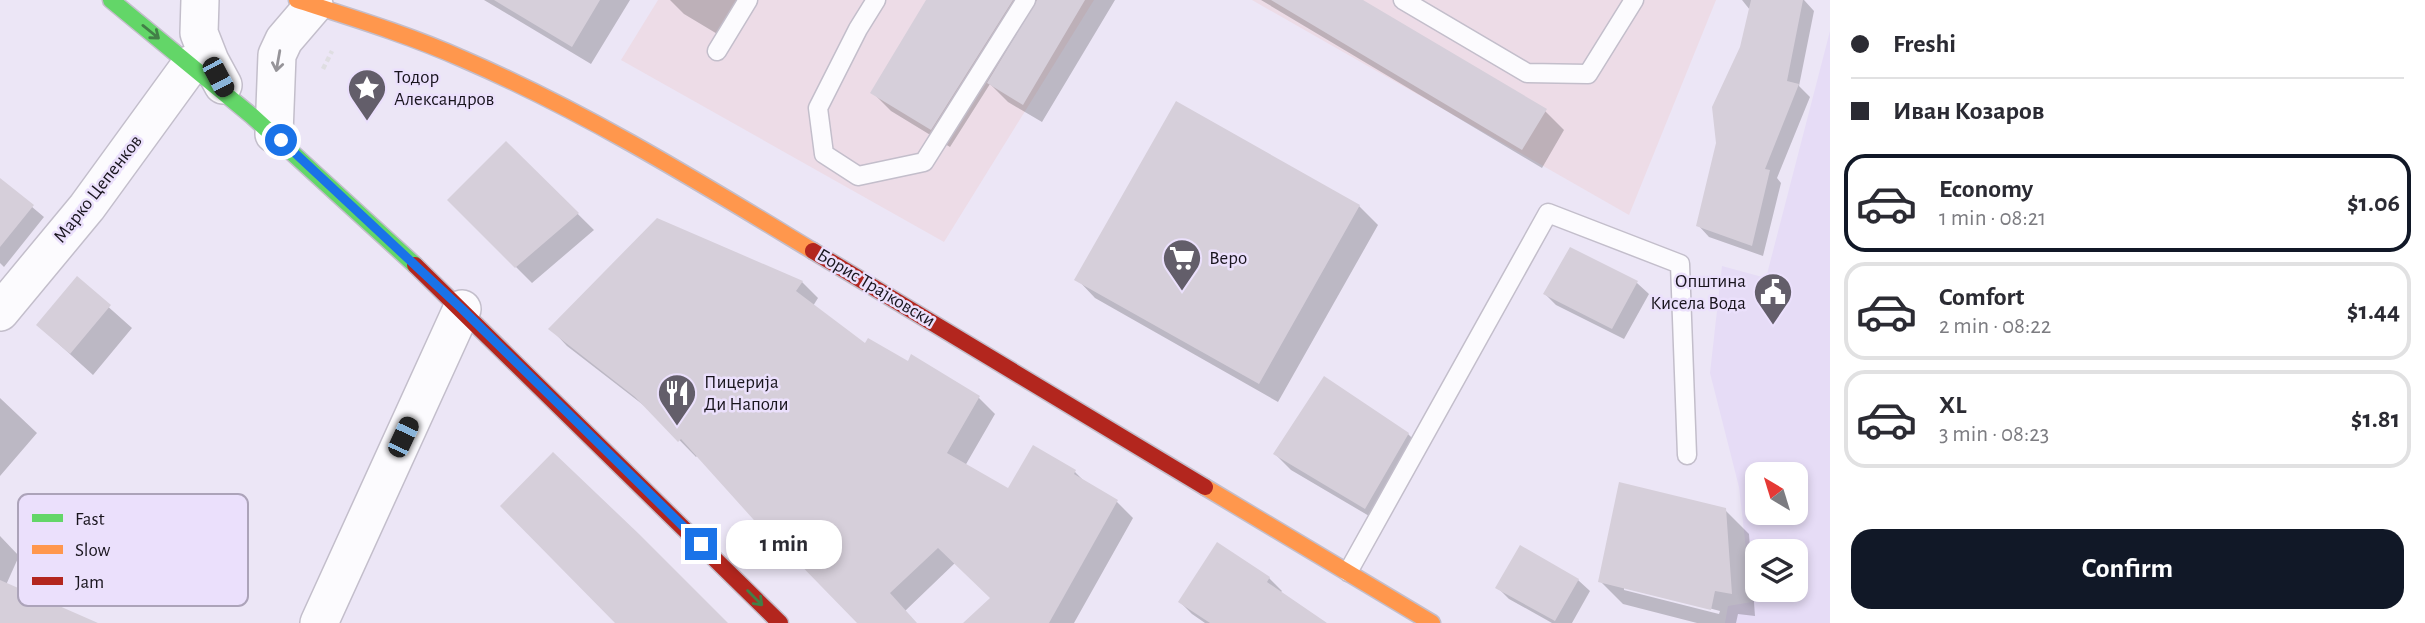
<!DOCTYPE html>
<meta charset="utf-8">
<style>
:root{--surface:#fff;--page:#f7f7f7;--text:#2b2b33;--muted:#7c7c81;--line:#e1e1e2;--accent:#111827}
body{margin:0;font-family:"Alegreya Sans",sans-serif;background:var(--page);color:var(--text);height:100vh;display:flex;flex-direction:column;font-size:26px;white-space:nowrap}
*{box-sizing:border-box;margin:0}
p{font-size:23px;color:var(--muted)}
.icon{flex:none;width:38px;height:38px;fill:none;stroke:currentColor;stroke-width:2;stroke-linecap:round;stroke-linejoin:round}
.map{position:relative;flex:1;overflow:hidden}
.drawer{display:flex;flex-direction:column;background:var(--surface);width:595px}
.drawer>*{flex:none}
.top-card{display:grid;align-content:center;height:154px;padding:0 21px;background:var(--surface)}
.needle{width:46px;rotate:322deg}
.fabs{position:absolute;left:1745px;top:462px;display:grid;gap:14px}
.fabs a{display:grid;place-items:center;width:63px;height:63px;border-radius:14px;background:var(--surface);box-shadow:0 4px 10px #0003;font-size:35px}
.end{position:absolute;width:32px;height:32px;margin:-16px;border:9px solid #1a73e8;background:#fff;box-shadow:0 0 0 4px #fff}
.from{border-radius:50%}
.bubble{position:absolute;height:49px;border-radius:21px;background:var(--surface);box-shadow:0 4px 10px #0003;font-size:23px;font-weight:700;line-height:49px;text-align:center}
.car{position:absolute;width:21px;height:42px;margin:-21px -10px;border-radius:9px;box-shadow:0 0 5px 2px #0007;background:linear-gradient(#222 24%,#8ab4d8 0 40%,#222 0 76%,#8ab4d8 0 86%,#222 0)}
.top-card b{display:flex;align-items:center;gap:24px;height:66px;font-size:26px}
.top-card b+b{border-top:2px solid var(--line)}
.top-card i{width:18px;height:18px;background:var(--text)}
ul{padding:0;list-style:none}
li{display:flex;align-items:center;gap:21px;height:98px;margin:0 14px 10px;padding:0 7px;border:4px solid var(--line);border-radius:21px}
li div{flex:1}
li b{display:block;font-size:26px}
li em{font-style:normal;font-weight:700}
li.current{border-color:var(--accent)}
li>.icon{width:63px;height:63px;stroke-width:1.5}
.button{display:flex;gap:14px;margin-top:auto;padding:14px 21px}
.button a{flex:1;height:80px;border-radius:21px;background:var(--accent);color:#fff;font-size:28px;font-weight:700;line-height:80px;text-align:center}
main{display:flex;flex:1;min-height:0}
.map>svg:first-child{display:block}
</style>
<main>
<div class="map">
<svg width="1830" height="623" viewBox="0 0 1830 623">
<rect width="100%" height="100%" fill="#ece6f6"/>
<!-- built -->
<path fill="#e6dcf6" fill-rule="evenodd" d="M1830,31V623H1725L1728,606L1752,602L1739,487L1710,373L1722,266L1766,278ZM1757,474H1796V513H1757ZM1757,551H1796V590H1757Z"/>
<!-- industrial -->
<path fill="#eddce7" d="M658,0H1094L944,242L621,60Z
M1252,0H1716L1629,215Z"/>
<!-- shadow -->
<path fill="#0003" fill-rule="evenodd" d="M484,0H630L591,64Z
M670,0H747L724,38L684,14Z
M928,0H1115L1042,122L1008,102L990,84L950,147L891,111L872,92Z
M1261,0H1360L1545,111L1564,130L1542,168Z
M1742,0H1804L1814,11L1799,86L1810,97L1777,178L1781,183L1763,256L1709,237L1698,225L1750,10Z
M1177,103L1359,206L1378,225L1278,402L1095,298L1077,279Z
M506,143L594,230L532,283L449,200Z
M0,180L44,217L4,267L0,263Z
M658,220L802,282L818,298L813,306L866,345L979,398L995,414L965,466L1008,491L1033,447L1075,472L1088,485L1117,502L1133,518L1074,623H966L993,598L956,562L905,611L916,623H859L800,562L797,564L781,548L698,455L696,457L651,411L567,346L551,329Z
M1571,250L1637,283L1649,294L1624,339L1556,305L1545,294Z
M77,279L132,328L93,375L38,325Z
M0,398L37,433L0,476Z
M1408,434L1424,450L1381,523L1291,470L1275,454Z
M1725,510L1749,534L1755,616L1738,614L1736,623H1697L1623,604L1600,581ZM1624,586L1720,611L1719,614L1624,590Z
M0,536L19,556L6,585L94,623H0Z
M1218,545L1269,578L1282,591L1280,593L1324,623H1205L1192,614L1180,602Z
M1578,580L1590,591L1572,623H1552L1509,599L1497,587Z"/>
<!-- building -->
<path fill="#d6cfda" d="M494,0H600L572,47Z
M926,0H1013L931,130L870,93Z
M1037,0H1085L1023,105L987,83Z
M1271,0H1363L1547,109L1522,150Z
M1751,0H1803L1787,81L1799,84L1765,169L1770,170L1752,246L1696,226L1716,143L1712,107L1740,47Z
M1176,101L1360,205L1259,384L1074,280Z
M506,141L579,213L515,268L447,200Z
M0,178L34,205L0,247Z
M657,218L803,281L796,291L865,343L868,338L908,361L911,354L980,396L947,453L1008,488L1033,445L1076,470L1074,474L1118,500L1049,623H963L990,598L938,548L890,593L917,623H857L783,547L780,549L681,439L678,442L635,397L548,329Z
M1570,247L1638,281L1612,329L1543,294Z
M77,276L111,305L70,354L36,325Z
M1324,376L1409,433L1365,509L1273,454Z
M553,452L639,534L728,623H615L500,506Z
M1619,482L1726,508L1732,594L1715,591L1711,610L1598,582Z
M1217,542L1270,577L1267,582L1327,623H1210L1178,602Z
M1520,545L1579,579L1555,621L1495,588Z
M0,580L98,623H0Z"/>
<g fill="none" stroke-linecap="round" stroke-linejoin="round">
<!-- lane casing -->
<g stroke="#c3becb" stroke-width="21">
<path id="lane" d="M876,0L858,29L818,108L824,154L858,176L924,162L1026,0
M1403,0L1527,73L1588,74L1634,0
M717,51L748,0
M1348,572L1548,213L1680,264L1687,455"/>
</g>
<!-- street casing -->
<g stroke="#c3becb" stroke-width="40">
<path id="street" d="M200,0L199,33L210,61L223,85
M274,134L277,55L284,40L314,5
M0,312L87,207L191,64
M319,623L462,309"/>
</g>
<!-- fast casing -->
<g stroke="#c3becb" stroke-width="19">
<path id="fast" d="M111,0L252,116L415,265"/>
</g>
<!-- slow casing -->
<g stroke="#c3becb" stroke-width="19">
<path id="slow" d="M297,0C353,18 409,35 463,59C586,112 699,182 813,251
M1205,487L1432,623"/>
</g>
<!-- jam casing -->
<g stroke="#c3becb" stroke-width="19">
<path id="jam" d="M813,251L1205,487
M415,265L780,623"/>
</g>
<!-- path -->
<path stroke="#dfdee2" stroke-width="4.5" stroke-dasharray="5 3.5" stroke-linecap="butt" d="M323,69L332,51"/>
<!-- lane -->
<use href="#lane" stroke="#fcfbfe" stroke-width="18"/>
<!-- street -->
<use href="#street" stroke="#fcfbfe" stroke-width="37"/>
<!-- fast -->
<use href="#fast" stroke="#63d668" stroke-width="16"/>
<!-- slow -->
<use href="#slow" stroke="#ff974d" stroke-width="16"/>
<!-- jam -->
<use href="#jam" stroke="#b3261e" stroke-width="16"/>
</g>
<!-- one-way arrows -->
<defs><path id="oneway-shaft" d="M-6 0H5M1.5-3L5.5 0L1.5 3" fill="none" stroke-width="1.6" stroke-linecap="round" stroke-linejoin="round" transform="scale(1.75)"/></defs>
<g stroke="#427f47">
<use href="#oneway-shaft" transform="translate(151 32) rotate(39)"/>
<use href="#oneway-shaft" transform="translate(755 598) rotate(45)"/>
</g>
<use stroke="#969499" href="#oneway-shaft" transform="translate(278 61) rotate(100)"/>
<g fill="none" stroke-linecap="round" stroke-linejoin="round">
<!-- route -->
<path stroke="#1a73e8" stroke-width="9" d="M281,140L462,309L701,544"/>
</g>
<!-- icons -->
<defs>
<g id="sight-pin" transform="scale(2.0125)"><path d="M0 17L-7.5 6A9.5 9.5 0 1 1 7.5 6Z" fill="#635e6a" stroke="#ebe0fc"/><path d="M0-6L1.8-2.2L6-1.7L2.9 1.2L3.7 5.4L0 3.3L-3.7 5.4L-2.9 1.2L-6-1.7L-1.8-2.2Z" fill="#fff"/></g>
<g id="supermarket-pin" transform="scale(2.0125)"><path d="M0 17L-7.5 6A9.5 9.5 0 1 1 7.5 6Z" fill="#635e6a" stroke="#ebe0fc"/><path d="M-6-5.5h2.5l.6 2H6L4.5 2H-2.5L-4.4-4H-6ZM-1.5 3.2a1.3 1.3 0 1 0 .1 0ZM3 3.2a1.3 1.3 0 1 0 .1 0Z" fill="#fff"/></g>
<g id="civic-pin" transform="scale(2.0125)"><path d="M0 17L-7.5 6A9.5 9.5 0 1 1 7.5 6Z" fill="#635e6a" stroke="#ebe0fc"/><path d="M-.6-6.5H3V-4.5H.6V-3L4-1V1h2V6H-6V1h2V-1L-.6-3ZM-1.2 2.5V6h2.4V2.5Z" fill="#fff"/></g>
<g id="restaurant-pin" transform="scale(2.0125)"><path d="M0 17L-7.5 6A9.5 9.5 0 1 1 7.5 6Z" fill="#635e6a" stroke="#ebe0fc"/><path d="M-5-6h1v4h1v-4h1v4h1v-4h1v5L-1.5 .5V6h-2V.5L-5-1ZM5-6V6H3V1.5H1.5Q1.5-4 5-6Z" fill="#fff"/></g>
</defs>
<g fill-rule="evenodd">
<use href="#sight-pin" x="367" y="88"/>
<use href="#supermarket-pin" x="1182" y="258"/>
<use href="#civic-pin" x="1773" y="292"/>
<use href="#restaurant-pin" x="677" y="393"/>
</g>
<g text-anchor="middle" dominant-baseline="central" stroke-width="5" stroke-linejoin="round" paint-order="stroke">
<!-- poi labels -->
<g font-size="19" fill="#19151e" stroke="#ebe0fc" text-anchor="start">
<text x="394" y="77">Тодор<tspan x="394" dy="22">Александров</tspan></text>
<text x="1209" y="258">Веро</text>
<text x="1746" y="281" text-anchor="end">Општина<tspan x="1746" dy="22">Кисела Вода</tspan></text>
<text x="704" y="382">Пицерија<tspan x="704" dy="22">Ди Наполи</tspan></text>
</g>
<!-- street labels -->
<g font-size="19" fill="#19151e" stroke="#ebe0fc">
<text transform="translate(98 189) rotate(-52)">Марко Цепенков</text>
<text transform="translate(876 288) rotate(31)">Борис Трајковски</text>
</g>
</g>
<!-- legend -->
<rect x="18" y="494" width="230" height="112" rx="10" fill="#ebe0fc" stroke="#aca3b9" stroke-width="2"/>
<rect x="32" y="514" width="31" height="8" fill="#63d668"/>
<rect x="32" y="545" width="31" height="9" fill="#ff974d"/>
<rect x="32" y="577" width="31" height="8" fill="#b3261e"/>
<g font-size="19" fill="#19151e">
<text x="75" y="525">Fast</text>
<text x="75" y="556">Slow</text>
<text x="75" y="588">Jam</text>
</g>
</svg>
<div class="fabs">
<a><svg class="needle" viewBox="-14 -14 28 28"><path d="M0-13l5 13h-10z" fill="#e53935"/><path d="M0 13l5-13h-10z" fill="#7c7c81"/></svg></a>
<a><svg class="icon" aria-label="layers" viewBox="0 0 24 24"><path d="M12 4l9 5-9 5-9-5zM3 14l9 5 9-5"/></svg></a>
</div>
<i class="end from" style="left:281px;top:140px"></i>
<i class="end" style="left:701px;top:544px"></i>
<div class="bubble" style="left:726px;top:520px;width:116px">1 min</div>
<i class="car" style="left:218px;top:77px;rotate:152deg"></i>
<i class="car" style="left:403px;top:437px;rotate:25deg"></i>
</div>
<section class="drawer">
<div class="top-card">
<b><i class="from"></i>Freshi</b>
<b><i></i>Иван Козаров</b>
</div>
<ul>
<li class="current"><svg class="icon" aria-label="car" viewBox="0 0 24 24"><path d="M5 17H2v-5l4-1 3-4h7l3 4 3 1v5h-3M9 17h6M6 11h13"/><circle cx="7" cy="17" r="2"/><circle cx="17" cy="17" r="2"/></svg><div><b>Economy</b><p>1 min · 08:21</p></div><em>$1.06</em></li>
<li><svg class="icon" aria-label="car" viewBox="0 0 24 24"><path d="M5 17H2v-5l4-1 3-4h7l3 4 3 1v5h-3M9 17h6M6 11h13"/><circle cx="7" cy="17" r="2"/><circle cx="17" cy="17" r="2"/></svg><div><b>Comfort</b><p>2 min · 08:22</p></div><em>$1.44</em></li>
<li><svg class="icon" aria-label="car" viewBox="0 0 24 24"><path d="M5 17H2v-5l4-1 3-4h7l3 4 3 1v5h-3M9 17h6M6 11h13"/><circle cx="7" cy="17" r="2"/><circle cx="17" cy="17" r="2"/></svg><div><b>XL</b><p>3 min · 08:23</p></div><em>$1.81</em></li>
</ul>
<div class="button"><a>Confirm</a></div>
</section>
</main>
